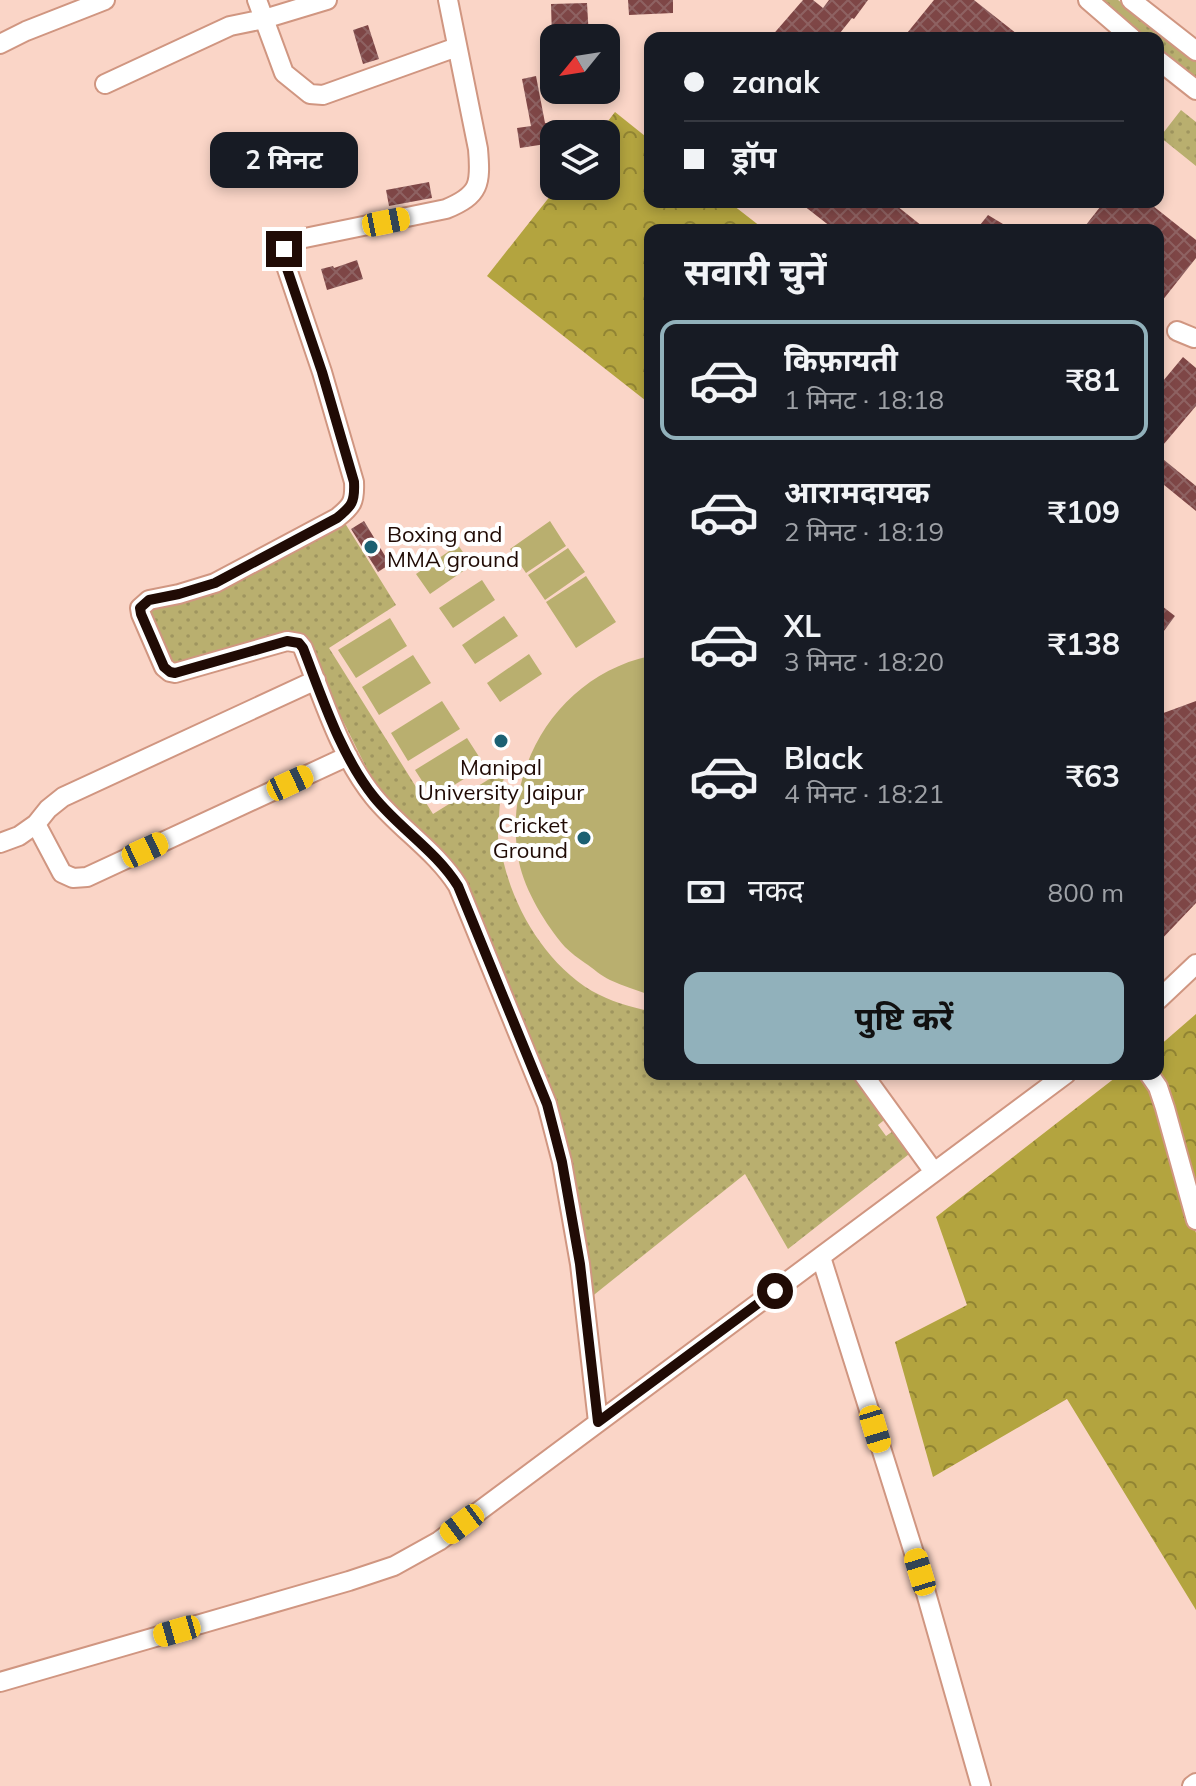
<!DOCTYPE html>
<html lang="hi">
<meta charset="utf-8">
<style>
:root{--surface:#171b24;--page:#242831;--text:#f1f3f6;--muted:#9ea1a6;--line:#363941;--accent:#91b1bb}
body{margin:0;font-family:Mulish,"Noto Sans Devanagari",sans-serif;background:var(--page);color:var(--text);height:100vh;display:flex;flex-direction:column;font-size:30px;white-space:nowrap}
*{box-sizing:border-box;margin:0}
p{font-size:26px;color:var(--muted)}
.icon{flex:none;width:44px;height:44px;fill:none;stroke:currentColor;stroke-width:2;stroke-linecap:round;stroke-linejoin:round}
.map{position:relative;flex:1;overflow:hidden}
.sheet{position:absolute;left:644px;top:224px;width:520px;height:856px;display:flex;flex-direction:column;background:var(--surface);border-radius:16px;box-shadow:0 4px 12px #0003}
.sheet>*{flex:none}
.guide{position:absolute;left:644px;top:32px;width:520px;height:176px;border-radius:16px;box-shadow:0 4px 12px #0003;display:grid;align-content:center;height:176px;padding:0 40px;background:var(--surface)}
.needle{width:52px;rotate:240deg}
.controls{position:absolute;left:540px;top:24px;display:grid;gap:16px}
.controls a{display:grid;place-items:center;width:80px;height:80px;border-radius:16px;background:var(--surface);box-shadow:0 4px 12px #0003;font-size:40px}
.end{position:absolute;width:36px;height:36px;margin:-18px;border:10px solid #200b05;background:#fff;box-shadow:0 0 0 4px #fff}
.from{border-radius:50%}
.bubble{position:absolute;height:56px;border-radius:16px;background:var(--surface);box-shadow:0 4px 12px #0003;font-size:26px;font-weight:700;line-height:56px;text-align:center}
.car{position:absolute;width:24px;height:48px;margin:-24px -12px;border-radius:10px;box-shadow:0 0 6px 2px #0007;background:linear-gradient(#f5c518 24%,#345 0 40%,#f5c518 0 76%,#345 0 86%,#f5c518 0)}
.guide b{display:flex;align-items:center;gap:28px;height:76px;font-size:30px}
.guide b+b{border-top:2px solid var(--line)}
.guide i{width:20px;height:20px;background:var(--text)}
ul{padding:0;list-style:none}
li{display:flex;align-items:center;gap:24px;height:120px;margin:0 16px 12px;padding:0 24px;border:4px solid transparent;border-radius:16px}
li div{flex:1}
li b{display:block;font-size:30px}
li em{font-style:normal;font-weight:700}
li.on{border-color:var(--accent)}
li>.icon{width:72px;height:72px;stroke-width:1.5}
h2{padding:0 40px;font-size:36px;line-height:96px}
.pay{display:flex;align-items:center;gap:20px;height:88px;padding:0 40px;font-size:30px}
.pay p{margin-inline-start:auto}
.primary-button{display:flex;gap:16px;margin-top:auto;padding:16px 40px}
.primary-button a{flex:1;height:92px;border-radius:16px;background:var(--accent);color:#111;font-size:32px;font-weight:700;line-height:92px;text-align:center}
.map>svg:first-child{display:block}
</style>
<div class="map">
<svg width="1196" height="1786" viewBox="0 0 1196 1786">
<defs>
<pattern id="grass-dots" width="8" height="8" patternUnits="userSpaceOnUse" patternTransform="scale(2)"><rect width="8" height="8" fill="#b9af6f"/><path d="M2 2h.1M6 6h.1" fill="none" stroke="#9f955f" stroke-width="1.8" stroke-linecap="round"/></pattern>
<pattern id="forest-crowns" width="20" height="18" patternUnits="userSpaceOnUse" patternTransform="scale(2)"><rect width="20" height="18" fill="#b3a43f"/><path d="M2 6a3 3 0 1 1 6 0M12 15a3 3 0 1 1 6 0" fill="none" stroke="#918433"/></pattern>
<pattern id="building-cross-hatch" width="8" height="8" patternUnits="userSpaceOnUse" patternTransform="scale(2)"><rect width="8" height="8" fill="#7e4646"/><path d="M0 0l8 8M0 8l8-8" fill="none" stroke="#8e6262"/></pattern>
</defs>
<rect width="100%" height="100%" fill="#fad5c7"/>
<!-- grass -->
<path fill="url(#grass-dots)" d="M1100,0H1118L1196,60V83L1158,55V38H1138Z
M1181,110L1196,122V166L1160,137Z
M343,520L396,605L329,648L433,814L507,768C501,784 500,801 499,817C499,823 498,830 498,836C498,844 501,852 503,860C515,911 546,963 592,991C610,1001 629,1007 650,1011V1074H855L888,1117L878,1125L886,1136L896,1129L913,1151L788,1249L745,1174L590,1298L573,1197L458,874L377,789L301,637L176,669L149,609L210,592L287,555Z"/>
<!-- forest -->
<path fill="url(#forest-crowns)" d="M615,112L650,140V202H729L765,230H650V404L487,276L558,186H606V134H598Z
M1196,1014V1200L1177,1141L1165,1081L1158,1072V1047Z
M1120,1074H1140L1155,1098L1196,1233V1610L1067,1399L933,1477L895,1342L967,1305L936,1217Z"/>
<!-- garden -->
<path fill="#b9af6f" d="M550,521L566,546L526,573L510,549Z
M458,545L472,565L430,594L416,574Z
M568,548L585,572L545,600L528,575Z
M586,576L616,622L576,648L546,602Z
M482,580L495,600L453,628L439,608Z
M504,616L518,636L475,664L462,645Z
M390,618L407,646L356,678L338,650Z
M529,654L542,674L500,702L487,683Z
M413,655L431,683L379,715L362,687Z
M650,656V995C637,990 623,986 610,980C601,976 593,968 585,963C578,958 571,953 565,947C546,925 525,891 519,862C501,770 557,676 650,656Z
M442,701L460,729L408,761L391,733Z
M467,738L485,766L433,798L415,770Z"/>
<!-- building -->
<path fill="url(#building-cross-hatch)" d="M628,0H673V13L629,15Z
M803,0H813L823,8L829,0H868L854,19L852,18L836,38H770Z
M934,0H974L1022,38H903Z
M587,3L589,38H552L551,4Z
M368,25L379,59L363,64L353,30Z
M536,76L545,123H549L552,143L520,148L517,128L531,126L522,79Z
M429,182L432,198L389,206L386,190Z
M799,202H892L927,230H835Z
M1104,202H1148L1196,240V258L1158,306V230H1082Z
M988,215L1013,230H976Z
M357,260L363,279L327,290L321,269L333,266L334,268Z
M1183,357L1196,368V406L1158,451V387Z
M1158,455L1196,486V511L1158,480Z
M364,521L390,564L378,572L351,529Z
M1158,603L1175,616L1158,639Z
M1196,701V903L1158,943V715Z"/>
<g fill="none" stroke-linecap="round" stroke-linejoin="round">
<!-- minor casing -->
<g stroke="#d09681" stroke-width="22">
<path id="minor" d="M257,0L284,73L310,94L323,95L457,47
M448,0L478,149C481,184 480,195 446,209L295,240C287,244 284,247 283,257L322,372L354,482C355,502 352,506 337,518L215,583L179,594L149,600L140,608L141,614L164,667L170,672L175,673L287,641L299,643L303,648C323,698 340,755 374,797C400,829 436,851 458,886L547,1104L562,1162L580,1264L598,1422
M1088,0L1132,38
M1131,0L1196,51
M0,44L26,31L105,0
M1158,60L1196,90
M105,84L230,26L264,19L327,0
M1177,331L1194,338
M36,824L62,873L73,878L87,877L348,756
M0,843L19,836L36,824L48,809L63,797L316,680
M1158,1000L1196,964
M863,1074L934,1172
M1149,1074L1158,1087L1165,1108L1196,1220
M821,1257L920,1572L981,1786
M0,1682L349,1581L394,1566L439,1541L1066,1074
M1192,1786L1196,1783"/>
</g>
<!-- minor -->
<use href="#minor" stroke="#fff" stroke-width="18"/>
</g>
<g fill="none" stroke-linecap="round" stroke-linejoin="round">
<!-- route -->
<path stroke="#200b05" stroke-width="10" d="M284,249L283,257L322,372L354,482C355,502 352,506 337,518L215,583L179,594L149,600L140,608L141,614L164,667L170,672L175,673L287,641L299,643L303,648C322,697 341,756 374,797C400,829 436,851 458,886L547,1104L562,1162L580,1264L598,1422L775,1291"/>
</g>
<!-- markers -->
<g fill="#1c6072" stroke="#fff" stroke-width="3">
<circle cx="371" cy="547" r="8"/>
<circle cx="501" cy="741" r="8"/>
<circle cx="584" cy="838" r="8"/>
</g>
<g text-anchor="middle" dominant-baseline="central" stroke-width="8" stroke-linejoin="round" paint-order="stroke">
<!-- poi labels -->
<g font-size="22" fill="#200b05" stroke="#fff" text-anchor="start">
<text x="387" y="534">Boxing and<tspan x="387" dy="25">MMA ground</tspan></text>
<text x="501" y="767" text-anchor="middle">Manipal<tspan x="501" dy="25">University Jaipur</tspan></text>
<text x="568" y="825" text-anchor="end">Cricket<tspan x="568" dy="25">Ground</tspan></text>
</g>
</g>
</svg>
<div class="controls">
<a><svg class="needle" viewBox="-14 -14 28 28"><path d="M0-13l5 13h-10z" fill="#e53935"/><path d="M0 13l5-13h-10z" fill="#9ea1a6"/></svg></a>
<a><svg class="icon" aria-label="layers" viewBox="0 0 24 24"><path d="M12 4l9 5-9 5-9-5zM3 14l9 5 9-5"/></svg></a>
</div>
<i class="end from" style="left:775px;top:1291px"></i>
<i class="end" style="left:284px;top:249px"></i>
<div class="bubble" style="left:210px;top:132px;width:148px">2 मिनट</div>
<i class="car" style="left:386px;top:222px;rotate:79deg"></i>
<i class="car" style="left:290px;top:783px;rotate:65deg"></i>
<i class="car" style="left:145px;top:850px;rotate:65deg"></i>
<i class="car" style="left:875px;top:1429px;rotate:163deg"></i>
<i class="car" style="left:462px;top:1524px;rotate:233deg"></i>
<i class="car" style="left:920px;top:1572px;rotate:343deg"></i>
<i class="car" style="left:177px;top:1631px;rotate:254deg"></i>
<div class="guide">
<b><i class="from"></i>zanak</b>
<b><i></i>ड्रॉप</b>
</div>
<section class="sheet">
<h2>सवारी चुनें</h2>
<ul>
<li class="on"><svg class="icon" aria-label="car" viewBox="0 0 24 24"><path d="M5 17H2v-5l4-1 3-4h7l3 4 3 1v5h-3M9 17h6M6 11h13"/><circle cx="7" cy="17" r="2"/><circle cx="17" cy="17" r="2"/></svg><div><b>किफ़ायती</b><p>1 मिनट · 18:18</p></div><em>₹81</em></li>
<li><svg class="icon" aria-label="car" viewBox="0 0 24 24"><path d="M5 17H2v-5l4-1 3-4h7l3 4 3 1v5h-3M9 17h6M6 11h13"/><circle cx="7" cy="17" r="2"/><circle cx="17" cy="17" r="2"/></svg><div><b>आरामदायक</b><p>2 मिनट · 18:19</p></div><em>₹109</em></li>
<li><svg class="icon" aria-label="car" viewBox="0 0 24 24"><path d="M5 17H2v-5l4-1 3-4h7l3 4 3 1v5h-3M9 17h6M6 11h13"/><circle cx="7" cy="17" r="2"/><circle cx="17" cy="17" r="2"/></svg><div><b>XL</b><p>3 मिनट · 18:20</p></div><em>₹138</em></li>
<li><svg class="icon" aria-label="car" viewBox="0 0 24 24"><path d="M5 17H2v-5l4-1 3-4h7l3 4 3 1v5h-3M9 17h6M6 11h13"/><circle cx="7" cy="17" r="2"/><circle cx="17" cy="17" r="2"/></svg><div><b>Black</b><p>4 मिनट · 18:21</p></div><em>₹63</em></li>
</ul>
<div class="pay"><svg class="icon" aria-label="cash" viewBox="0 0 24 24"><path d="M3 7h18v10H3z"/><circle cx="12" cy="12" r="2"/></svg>नकद<p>800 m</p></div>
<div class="primary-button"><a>पुष्टि करें</a></div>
</section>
</div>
